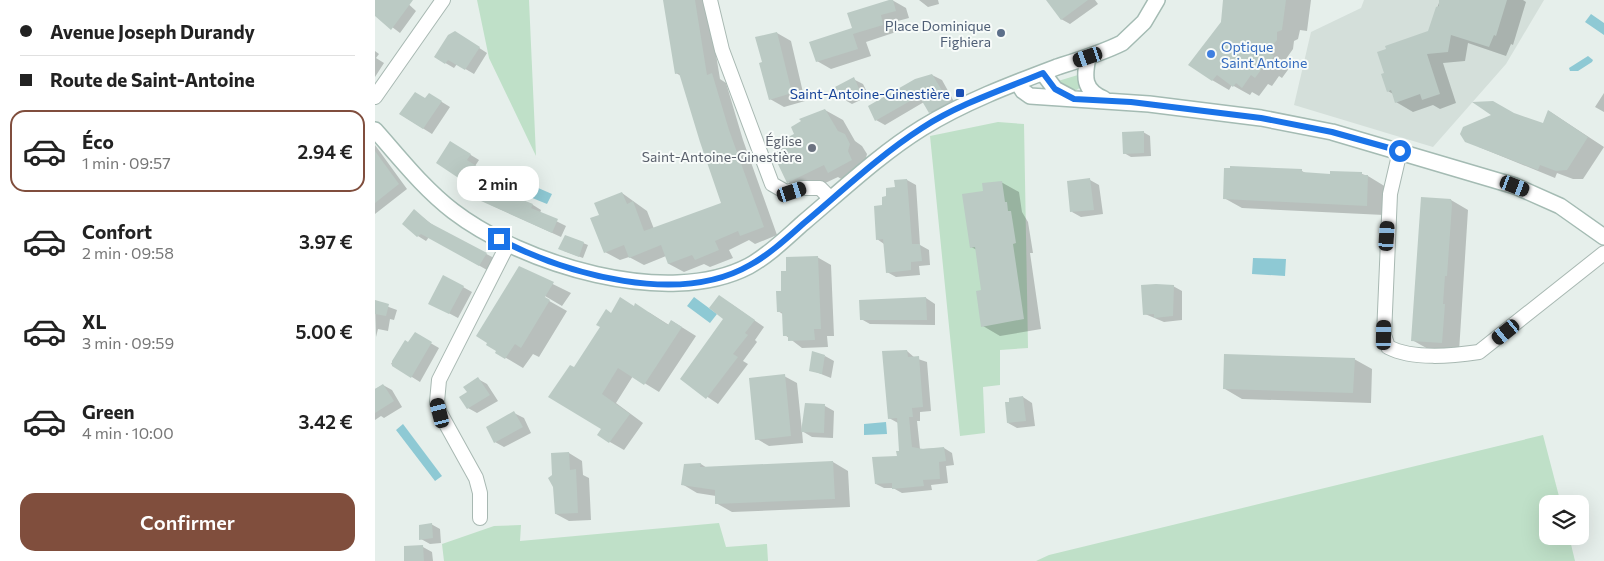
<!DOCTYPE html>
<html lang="fr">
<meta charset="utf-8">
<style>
:root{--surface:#fff;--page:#f2f2f2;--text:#222;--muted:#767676;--line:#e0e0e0;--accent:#804e3d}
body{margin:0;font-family:Commissioner,sans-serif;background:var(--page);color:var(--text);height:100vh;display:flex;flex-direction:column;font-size:19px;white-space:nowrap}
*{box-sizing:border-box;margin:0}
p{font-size:16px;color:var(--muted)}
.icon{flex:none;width:28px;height:28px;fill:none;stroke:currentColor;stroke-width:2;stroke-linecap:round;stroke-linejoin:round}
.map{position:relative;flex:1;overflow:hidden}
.details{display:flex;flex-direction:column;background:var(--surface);width:375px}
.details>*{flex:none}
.guide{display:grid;align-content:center;height:110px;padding:0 20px;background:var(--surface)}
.buttons{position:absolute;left:1164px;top:495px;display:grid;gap:10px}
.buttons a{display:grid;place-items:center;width:50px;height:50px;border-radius:10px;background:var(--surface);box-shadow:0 5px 20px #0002;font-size:25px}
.end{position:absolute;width:22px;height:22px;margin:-11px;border:6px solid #1a73e8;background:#fff;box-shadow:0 0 0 2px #fff}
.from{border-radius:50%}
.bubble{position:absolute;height:35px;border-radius:15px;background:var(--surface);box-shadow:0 5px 20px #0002;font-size:16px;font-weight:600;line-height:35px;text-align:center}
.car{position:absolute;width:15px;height:30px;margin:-15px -8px;border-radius:6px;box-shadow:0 0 4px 1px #0007;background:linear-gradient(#222 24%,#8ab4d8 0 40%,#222 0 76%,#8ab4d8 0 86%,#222 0)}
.guide b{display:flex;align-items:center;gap:18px;height:48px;font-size:19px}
.guide b+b{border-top:1px solid var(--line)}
.guide i{width:12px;height:12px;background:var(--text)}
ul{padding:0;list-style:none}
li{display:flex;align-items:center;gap:15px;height:82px;margin:0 10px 8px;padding:0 10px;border:2px solid transparent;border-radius:15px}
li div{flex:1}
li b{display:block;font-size:19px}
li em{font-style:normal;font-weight:600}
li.selected{border-color:var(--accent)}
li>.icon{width:45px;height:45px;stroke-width:1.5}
.cta{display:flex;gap:10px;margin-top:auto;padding:10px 20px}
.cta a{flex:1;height:58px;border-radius:15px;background:var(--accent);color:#fff;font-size:20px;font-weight:600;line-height:58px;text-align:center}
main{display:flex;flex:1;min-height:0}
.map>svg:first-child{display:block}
</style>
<main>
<section class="details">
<div class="guide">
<b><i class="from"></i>Avenue Joseph Durandy</b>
<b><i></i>Route de Saint-Antoine</b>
</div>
<ul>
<li class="selected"><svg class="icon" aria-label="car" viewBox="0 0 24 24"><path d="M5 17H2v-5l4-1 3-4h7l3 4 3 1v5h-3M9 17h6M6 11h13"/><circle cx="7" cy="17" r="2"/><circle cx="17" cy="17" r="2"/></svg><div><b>Éco</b><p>1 min · 09:57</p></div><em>2.94 €</em></li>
<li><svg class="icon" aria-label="car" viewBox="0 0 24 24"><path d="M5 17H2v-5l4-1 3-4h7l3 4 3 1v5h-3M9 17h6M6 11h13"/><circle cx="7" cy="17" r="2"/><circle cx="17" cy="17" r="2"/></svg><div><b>Confort</b><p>2 min · 09:58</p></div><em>3.97 €</em></li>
<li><svg class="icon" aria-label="car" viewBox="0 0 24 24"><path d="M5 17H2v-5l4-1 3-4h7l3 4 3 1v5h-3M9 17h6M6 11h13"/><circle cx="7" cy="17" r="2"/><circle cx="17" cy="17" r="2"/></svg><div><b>XL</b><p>3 min · 09:59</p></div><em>5.00 €</em></li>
<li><svg class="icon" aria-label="car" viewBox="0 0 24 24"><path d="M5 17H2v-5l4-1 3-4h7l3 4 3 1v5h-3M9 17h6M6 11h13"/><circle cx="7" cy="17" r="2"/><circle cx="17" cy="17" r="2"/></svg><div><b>Green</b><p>4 min · 10:00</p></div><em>3.42 €</em></li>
</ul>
<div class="cta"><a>Confirmer</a></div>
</section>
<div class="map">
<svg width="1229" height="561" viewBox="0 0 1229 561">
<rect width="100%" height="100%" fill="#e6efeb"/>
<!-- built -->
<path fill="#d4dfda" d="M989,0H1169L1131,64L1058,147L919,105L936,32L986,8Z"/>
<!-- green -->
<path fill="#bfe0c8" d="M102,0H154L161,156L114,58Z
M703,75L706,87L700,91L686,86L683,81Z
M623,122L649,124L653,348L625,350V385L608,387L610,433L585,436L555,136Z
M1168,435L1186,504H1172V536H1194L1200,561H661L674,555Z
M344,523L351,547L392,544L393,561H69L67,544L119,526L146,525L145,541Z"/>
<!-- water -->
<path fill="#8ec9d4" d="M1216,14L1229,23V35L1210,22Z
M1213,56L1218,60L1217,62L1203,71H1195L1194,68Z
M154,184L177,194L172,204L150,195Z
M878,258L911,259L910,276L877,274Z
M319,297L342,314L335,323L312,306Z
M511,422L512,434L489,435V424Z
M28,424L67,476L60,481L21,430Z"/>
<!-- shadow -->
<path fill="#0003" d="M6,0H29L41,11L25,33L0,14V6Z
M289,0H332L345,79L351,83L368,140L402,235L380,244L374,240L354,250L358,258L335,267L329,264L309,272L294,264L291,256L269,265L254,257L245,260L230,252L226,215L247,193L272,211L279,229L348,204L306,76L301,73Z
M517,0L531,8L534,18L519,22L521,32L491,42L496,56L456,69L442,61L478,29Z
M544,0H563L564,4L553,7Z
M672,0H720L723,4L695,24L686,19Z
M850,0H936L932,31L925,30L923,39L919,41L918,49L908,63L915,67L907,78L904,76L897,86L893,84L884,96L877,92L875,95L857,85L854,90L837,80Z
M1065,0H1148L1151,2L1138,45L1136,44L1131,56L1093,43L1090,61L1068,63L1081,103L1065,109L1058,105L1038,112L1021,102L1018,94L1013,91L1054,32Z
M402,33L416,41L430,101L409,107L395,99Z
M89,38L112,53L99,74L82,64L79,68L60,57Z
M0,51L4,54L1,58L9,63L0,77Z
M557,75L567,80L582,107L564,117L555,112L549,102L510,125L501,120Z
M478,79L488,84L494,96L477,104L468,99Z
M1229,93V112L1220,107Z
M54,94L75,107L57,134L25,114L51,100Z
M450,110L468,120L480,141L487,146L492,154L490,162L471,182L463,177L431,192L413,182L408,161L421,134Z
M1174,111L1229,147L1208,179H1198L1182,173L1180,178L1104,147L1139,114L1168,125Z
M768,132L775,136L776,156L756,157L749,153Z
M78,144L104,160L100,166L121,179L130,188L127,193L158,205L166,210L165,213L191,226L186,237L116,205Z
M0,145L32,189L0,214Z
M927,171L932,174H987L993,176L1011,187L1009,215L867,208L849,198Z
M532,180L541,185L545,245L554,250L555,265L544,266L545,275L521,277L512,272L509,244L502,239L508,206L513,198Z
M715,180L724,185L728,214L706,217L697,212Z
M626,182L644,192L647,212L653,222L658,253H655L666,329L625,336L608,326V291L602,250L596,247L609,192Z
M1076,200L1093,210L1084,352L1055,350L1037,340Z
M39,211L62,228L119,258L112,270L54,237L51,241L43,236L29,223Z
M191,236L213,245L208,258L189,251Z
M442,257L456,265L459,336H452L453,347L427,348L410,335L409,315L403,311L413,272Z
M145,268L196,293L187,306L170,296L169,298L192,311L164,357L158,354L148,368L121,352L122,350L114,342Z
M798,286L807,291V320L789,322L770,314Z
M88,287L97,292L83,318L64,308Z
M551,298L560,304V325L495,324L486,319Z
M0,302L22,310L19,320L15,319L13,331L3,329L1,337Z
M355,303L389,327L380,340L382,342L368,361L373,364L343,404L306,379L350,318Z
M259,307L275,313L294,325L297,321L321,336L284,392L258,376L241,403L268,423L249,450L235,442L199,369L237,314Z
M40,334L64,348L45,382L16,364L30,342L34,344Z
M532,351L540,358L552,362L556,411L545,412V421H542L545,449L569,448L577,453L579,465L571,466L573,483L556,485L557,490L527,493L518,488H509L501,484L525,452L523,423L514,418Z
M450,356L459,361L456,378L436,370Z
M979,359L997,369L996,403L867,399L850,389Z
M409,376L422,383L427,431L431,405L450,406L459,411L458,438L437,437L427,431L428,443L394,446L382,439Z
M103,379L112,384L123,401L102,413L93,408Z
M8,385L17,390L27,407L9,418L6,416L0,420V389Z
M648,397L657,403L660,426L642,428L633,423Z
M139,413L149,418L156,433L129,447L120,442Z
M194,453L207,461L208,475L214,478L216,520L194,521L181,514Z
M458,462L473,471L475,507L357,512L341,503V496L322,493L307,484L310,465L326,464L332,468Z
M56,524L65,529L66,543L55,544L46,539Z
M48,547L57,552L58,561H31L30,548Z"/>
<!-- building -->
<path fill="#bbcac4" d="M0,0H38L16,30L0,16Z
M288,0H320L332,75L337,73L354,130L389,227L365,236L363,231L340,241L344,250L320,260L317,255L293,264L286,245L254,258L249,245L229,253L215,218L224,215L219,203L247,192L252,204L258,201L269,231L346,203L325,142L304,73L300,74Z
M514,0H518L521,11L506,15L508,25L478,34L483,49L441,62L434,42L477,28L472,13Z
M671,0H713L686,20Z
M848,0H911L907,30L902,32V40L892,52L899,56L890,69L888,67L880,78L876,75L867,88L861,83L858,87L842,75L837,81L813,65L846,22Z
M1064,0H1132L1121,36L1119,35L1114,47L1076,35L1073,52L1052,54L1065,94L1047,100L1045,94L1020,103L1016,90L1012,92L1006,74L1009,73L1002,52L1011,49L1010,46L1053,31L1061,7L1064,6Z
M80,31L105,47L90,70L73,60L70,64L59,57L73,35Z
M402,32L417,93L394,100L384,63L387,62L380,37Z
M557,74L574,102L554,113L544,96L500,121L493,106L540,79Z
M479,77L485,91L467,100L460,87Z
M40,92L50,98L54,93L67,101L48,129L24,114Z
M1118,101L1139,113L1168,123L1173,110L1213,137L1192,170L1181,171L1165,165L1163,170L1090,142L1085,134L1088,127L1116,115L1097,102Z
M450,109L463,131L470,134L475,144L473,151L477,160L453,173L449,165L412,183L402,162L406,160L398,145L419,134L416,127L426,121L424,119Z
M769,131V153L748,154L747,132Z
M75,141L96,154L92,160L119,177L122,182L118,188L158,204L156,208L183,219L177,233L106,201L109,195L61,163Z
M0,151L24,184L0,203Z
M855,166L927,169V172L955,174V171L987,172V175H993L992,206L848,199L849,168H855Z
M715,178L719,210L695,212L692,181Z
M532,179L537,244H545L547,261L536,262V270L511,273L508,239L501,240L499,206L507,205V197L511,196V188L520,187L519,180Z
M627,181L630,202H632L633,211H636L641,243L638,244L649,319L606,327L601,291L606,290L600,247L595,248L587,194L608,191L607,183Z
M1046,197L1076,199L1077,205L1072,276H1070L1068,304H1070L1067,343L1036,341Z
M39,209L55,223L112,253L104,266L46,234L42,237L27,224Z
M190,235L209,242L204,257L183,249Z
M443,256L446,329H439L440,340L413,341V336H408L407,312H402L401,291H406V271H411V257Z
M144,266L179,282L170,297L175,300L146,348L140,344L130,359L120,353L121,351L111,345L112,343L101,336Z
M68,275L89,286L74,314L53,304Z
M781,284L799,285L798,316L779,318V314L768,315L766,285Z
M344,295L380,320L370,333L373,335L358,354L363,357L331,399L305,379L348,319L334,308Z
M245,297L259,306L260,303L293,325L296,320L307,327L269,385L243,368L227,394L255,414L234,443L222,435L226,429L173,397L195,365L199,367L225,327L221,325L231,309L236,313Z
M551,297L552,320H485L484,300Z
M0,300L14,304L11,316L0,314Z
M40,332L57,342L36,378L17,366V361L30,340L33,342Z
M532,350L533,357L544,356L548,407L537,408L538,417H534L537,447L548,449L569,447L571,461L564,462L565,479L548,480L549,486L517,489V483L500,484L497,457L522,456L521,451H524L522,418L513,419L507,351Z
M437,351L450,355L447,374L434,371Z
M849,354L980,358L978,393L848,389Z
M410,374L416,436L380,440L374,378Z
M103,377L115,395L92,409L84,397L92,392L88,387Z
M8,384L19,401L0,413V389Z
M648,396L651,421L632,423L630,402H634V398Z
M430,403L450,404L449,433L426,432Z
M139,411L148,427L119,443L111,427Z
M194,452L195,470L201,469L203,513L180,514L178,487L173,478L177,475L176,453Z
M458,461L460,499L340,504V490L306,485L309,464L326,463L325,467Z
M57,523L58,538L44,540V525Z
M48,545L49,561H29V546Z"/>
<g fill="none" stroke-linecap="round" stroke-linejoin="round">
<!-- street casing -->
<g stroke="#a8b8b2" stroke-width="16">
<path id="street" d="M335,0L347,50L397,184L411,192L428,188H445L456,199
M0,97L68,0
M1025,151L1015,194L1009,335L1013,347C1038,360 1077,356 1104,352L1229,253
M105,518V493L101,478L65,413L62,402L64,380L133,244"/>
</g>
<!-- secondary casing -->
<g stroke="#a4bbb3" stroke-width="18">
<path id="secondary" d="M713,57C709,77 708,90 729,99
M668,73L680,89L695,97
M643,83L648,91L655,96L774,104L886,118L957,132L1140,186L1185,206L1229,237
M0,130C25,158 48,188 78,211C147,264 292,309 374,266C394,255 411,238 428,223C466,191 505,154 547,128C589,102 637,84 682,67C704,60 727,53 747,43L769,22L782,0"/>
</g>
<!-- street -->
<use href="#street" stroke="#fff" stroke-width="14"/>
<!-- secondary -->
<use href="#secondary" stroke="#fff" stroke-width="15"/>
</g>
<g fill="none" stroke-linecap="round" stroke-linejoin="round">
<!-- route -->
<path stroke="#1a73e8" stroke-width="6" d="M124,239C193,275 304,306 375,265C395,254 412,238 429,223C467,191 505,155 547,128C584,104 627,90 668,73L680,89L699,99L756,102L886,118L957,132L1025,151"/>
</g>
<!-- markers -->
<circle fill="#5c6f8a" stroke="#f7fbf9" stroke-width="2" cx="626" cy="33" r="5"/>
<circle fill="#3f7fe0" stroke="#f7fbf9" stroke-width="2" cx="836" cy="54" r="5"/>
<rect fill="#1a4fb4" stroke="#f7fbf9" stroke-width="2" x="580" y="88" width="10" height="10" rx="2.5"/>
<circle fill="#6b7280" stroke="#f7fbf9" stroke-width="2" cx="437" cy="148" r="5"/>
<g text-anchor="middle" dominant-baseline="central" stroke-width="4" stroke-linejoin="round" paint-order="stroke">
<!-- service labels -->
<g font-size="14" fill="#4e5e75" stroke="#f7fbf9" text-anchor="end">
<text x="616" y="25">Place Dominique<tspan x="616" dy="16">Fighiera</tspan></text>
</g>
<!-- shop labels -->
<g font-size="14" fill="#366cbe" stroke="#f7fbf9" text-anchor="start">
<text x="846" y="46">Optique<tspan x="846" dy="16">Saint Antoine</tspan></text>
</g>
<!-- transit labels -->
<g font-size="14" fill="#164399" stroke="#f7fbf9" text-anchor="end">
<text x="575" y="93">Saint-Antoine-Ginestière</text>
</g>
<!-- worship labels -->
<g font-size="14" fill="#5b616d" stroke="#f7fbf9" text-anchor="end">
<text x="427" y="140">Église<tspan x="427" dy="16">Saint-Antoine-Ginestière</tspan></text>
</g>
</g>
</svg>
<div class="buttons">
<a><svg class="icon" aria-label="layers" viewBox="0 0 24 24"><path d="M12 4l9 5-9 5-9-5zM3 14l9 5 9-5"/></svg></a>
</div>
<i class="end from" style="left:1025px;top:151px"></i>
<i class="end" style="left:124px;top:239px"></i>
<div class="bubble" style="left:82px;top:166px;width:82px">2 min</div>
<i class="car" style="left:713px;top:57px;rotate:251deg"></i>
<i class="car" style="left:1140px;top:186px;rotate:111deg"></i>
<i class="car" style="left:417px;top:192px;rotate:72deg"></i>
<i class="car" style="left:1012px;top:236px;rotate:4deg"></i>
<i class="car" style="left:1131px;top:332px;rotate:231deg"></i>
<i class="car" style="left:1009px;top:335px;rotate:1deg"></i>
<i class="car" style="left:65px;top:413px;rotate:346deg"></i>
</div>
</main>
